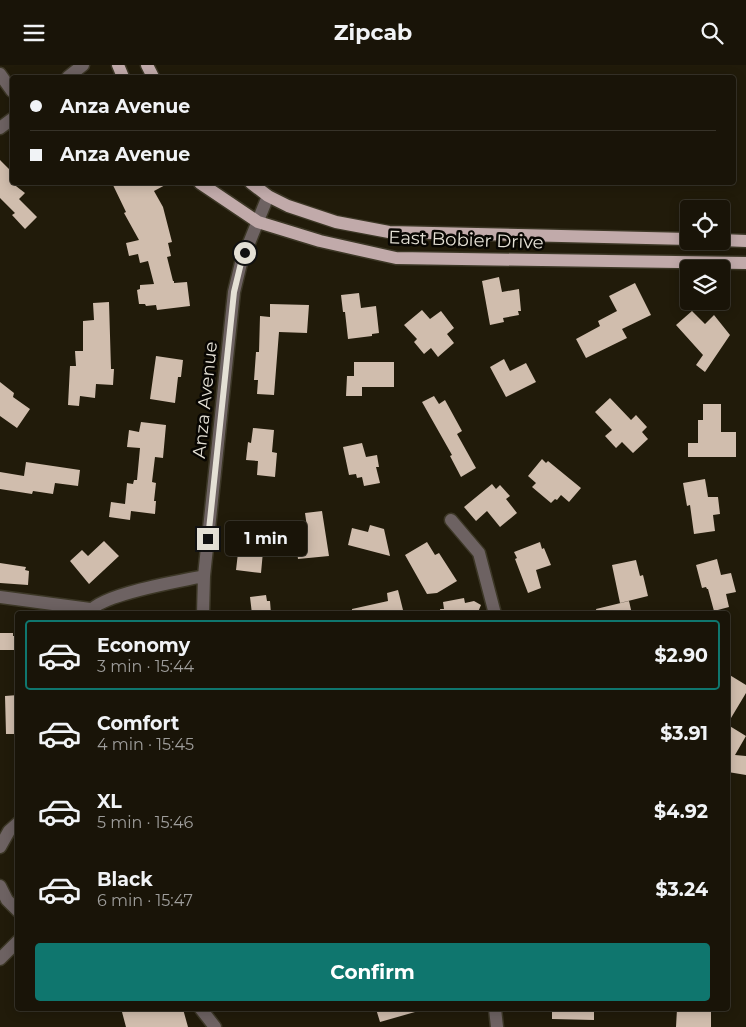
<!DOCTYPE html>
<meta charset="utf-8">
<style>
:root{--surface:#191408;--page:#221d12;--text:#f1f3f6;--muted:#9f9e9c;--line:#373329;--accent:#0f766e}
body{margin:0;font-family:Montserrat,sans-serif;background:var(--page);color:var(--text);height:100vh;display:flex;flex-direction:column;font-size:19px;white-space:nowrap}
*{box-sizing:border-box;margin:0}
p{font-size:16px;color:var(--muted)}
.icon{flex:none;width:28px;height:28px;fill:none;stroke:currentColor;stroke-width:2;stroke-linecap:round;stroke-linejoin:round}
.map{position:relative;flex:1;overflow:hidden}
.drawer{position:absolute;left:15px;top:546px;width:715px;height:400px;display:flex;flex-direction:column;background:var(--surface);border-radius:5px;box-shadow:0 2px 12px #0003,0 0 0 1px var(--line)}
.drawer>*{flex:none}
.guide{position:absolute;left:10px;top:10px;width:726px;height:110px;border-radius:5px;box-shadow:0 2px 12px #0003,0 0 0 1px var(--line);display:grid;align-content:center;height:110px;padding:0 20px;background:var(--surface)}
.buttons{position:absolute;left:680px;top:135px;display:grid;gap:10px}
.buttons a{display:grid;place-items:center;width:50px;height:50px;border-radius:5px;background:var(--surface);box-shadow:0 2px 12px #0003,0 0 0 1px var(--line);font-size:25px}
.end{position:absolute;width:22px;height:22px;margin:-11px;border:6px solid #e4e0d5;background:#111;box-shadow:0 0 0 2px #111}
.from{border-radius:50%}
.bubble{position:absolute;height:35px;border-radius:5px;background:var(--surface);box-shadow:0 2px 12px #0003,0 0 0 1px var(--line);font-size:16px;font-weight:700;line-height:35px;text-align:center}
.guide b{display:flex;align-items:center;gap:18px;height:48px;font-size:19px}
.guide b+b{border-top:1px solid var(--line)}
.guide i{width:12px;height:12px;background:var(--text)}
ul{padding:9px 0 0;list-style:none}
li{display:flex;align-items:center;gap:15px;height:70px;margin:0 10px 8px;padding:0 10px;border:2px solid transparent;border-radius:5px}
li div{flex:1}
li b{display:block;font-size:19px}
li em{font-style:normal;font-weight:700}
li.current{border-color:var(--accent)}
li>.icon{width:45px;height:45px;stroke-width:1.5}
.cta{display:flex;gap:10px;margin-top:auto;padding:10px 20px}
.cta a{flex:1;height:58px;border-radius:5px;background:var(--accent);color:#fff;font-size:20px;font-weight:700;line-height:58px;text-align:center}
header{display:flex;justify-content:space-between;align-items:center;height:65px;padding:0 20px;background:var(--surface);font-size:22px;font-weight:700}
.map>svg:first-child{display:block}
</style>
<header><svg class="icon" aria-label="menu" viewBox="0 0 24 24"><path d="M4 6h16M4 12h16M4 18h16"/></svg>Zipcab<svg class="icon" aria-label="search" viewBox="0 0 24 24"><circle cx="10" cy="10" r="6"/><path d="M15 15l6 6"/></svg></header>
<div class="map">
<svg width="746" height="962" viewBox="0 0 746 962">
<rect width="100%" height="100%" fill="#211b0a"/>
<!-- building -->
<path fill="#d0bdad" d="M0,95L12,107V118L25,128L19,134L37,152L25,164L12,150L15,148L0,133Z
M112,118H169L154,126L163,142L172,177L168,178L171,191L167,192L173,216H174V218L187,217L190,241L157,245L156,240L146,241L145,239H139L137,225L140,224V220L154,219L148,196L140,198L138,189L129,191L126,178L139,175L124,148L126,147Z
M499,212L502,227L519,224L521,246H518L519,250L503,253L504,257L490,260L482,216Z
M635,218L651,250L622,264L627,273L586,293L576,274L600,261L598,256L617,246L609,231Z
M359,228L361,243L376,241L379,268L372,269V271L348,274L345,247H343L341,230Z
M109,237L111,304H114L113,320L96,319L95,333L80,331L79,341L68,340L70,301H76L75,286H83V256L94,255L93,238Z
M270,239L309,240L307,268L279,267L274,330L257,329L258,315H254L256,287H259L260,251L270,252Z
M422,245L430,254L441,246L454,263L447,269L454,278L438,292L431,283L424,289L414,277L417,274L404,260Z
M692,246L705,259L714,250L730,270L705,307L696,300L703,290L676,260Z
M156,291L183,295L181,312H178L175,338L150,334Z
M504,294L510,306L526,298L536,317L506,332L490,302Z
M354,297H394V322H362V331H346L347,311H354Z
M0,317L14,328L13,332L30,344L17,363L0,351Z
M434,331L439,339L445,335L462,366L457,369L476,403L461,412L450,391L452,390L422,337Z
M610,333L631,355L636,350L647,362L642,367L648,374L633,388L622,377L616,383L605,371L612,365L595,347Z
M703,339H721V367H736V392H688V378H698V355H703Z
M141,357L166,360L163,393L155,392L152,417L156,418L154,436H156L155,449L131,446L130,455L109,452L111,437L125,439L127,418L133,419L134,415H137L140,383L127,382L129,365L139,367Z
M253,363L274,365L272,387L277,388L275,412L257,410L258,396L246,395L248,377L251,378Z
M362,378L366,392L377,390L379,402H376L380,418L364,421L362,412L357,413L356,409L349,410L343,382Z
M542,394L546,398L548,396L581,423L569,437L561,430L557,435L555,434L551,438L532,422L536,418L528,411Z
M26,397L80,405L78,421L55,418L53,429L33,426L32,429L0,424V407L24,411Z
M705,414L708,432H718L720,449L713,450L715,466L694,469L690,440L687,441L683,418Z
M492,419L496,424L500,420L510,431L506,434L517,448L500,462L487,446L476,456L464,442Z
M322,446L329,491L298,494L294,463L307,462L305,448Z
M370,460L384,464L390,491L348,480L352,463L368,467Z
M241,462L265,465L261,508L236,505Z
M104,476L119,491L89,519L70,496L82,485L88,491Z
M427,477L435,490L439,488L457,516L437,528L427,529L405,490Z
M540,477L542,484L544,483L551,500L536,505L541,523L528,528L515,494L517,493L514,487Z
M717,494L721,510L731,508L736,527L726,529L729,542L714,546L708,524H707L706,522L702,523L696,500Z
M636,495L640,511L643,510L648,531L620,538L612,500Z
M0,498L26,502L25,505L29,506L28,520L0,518Z
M398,525L404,549H352V544L388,536L387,528Z
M266,530L267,536H270L271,549H252L250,532Z
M464,533L465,538L474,536L481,540L478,547L441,549L440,544H444L443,537Z
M629,536L632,549H597L596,544Z
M0,568H13V571H18V585H0Z
M728,609L746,620V628L728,658Z
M18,630V669H6L5,631Z
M728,660L746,671L735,690L746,691V710L728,707Z
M132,944H183L188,962H126L122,947Z
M376,944H414L415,947L380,957Z
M552,944H594V955L552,954Z
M677,944H711V962H676Z"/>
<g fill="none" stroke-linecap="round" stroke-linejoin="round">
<!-- minor casing -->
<g stroke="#3c3726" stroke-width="15">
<path id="minor" d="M0,9L12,26
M68,12L83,0
M0,63L12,54
M451,455L479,488L495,549
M0,532L90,544
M88,549C97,529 182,516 204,511
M203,549L204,511L234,227L241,198L268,131
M0,782L9,766L18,758
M0,821L7,835L18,846
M0,894L18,876
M201,944L215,962
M495,944L497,962"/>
</g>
<!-- major casing -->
<g stroke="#3c3726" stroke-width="15">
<path id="major" d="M118,0L123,12
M147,0L153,12
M200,118L258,157L320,176L396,193L746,198
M251,118L268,131L288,141L336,157L389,167L689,174
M721,175L746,176"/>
</g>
<!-- minor -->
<use href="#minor" stroke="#6d6262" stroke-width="12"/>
<!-- major -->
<use href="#major" stroke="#c1aaaa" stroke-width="12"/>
</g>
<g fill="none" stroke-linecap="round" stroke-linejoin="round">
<!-- route -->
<path stroke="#e4e0d5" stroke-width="6" d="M208,474L234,227L241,198L245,188"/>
</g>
<g text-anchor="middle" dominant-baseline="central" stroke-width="5" stroke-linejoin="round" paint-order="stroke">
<!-- street labels -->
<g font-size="18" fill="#e4e0d5" stroke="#080602">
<text transform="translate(466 175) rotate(2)">East Bobier Drive</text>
<text transform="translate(205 335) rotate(-84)">Anza Avenue</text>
</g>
</g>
</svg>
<div class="buttons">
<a><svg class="icon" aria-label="locate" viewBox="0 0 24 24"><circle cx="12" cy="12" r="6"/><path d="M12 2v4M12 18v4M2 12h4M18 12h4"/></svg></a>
<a><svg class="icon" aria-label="layers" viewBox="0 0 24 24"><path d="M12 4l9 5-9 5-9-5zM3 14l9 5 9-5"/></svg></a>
</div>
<i class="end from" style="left:245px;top:188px"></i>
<i class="end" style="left:208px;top:474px"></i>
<div class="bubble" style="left:225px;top:456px;width:82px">1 min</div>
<div class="guide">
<b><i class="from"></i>Anza Avenue</b>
<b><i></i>Anza Avenue</b>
</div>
<section class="drawer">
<ul>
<li class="current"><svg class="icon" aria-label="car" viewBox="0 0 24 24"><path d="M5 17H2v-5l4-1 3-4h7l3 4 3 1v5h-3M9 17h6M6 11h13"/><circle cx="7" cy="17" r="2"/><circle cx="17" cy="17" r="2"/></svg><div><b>Economy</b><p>3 min · 15:44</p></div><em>$2.90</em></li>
<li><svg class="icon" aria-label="car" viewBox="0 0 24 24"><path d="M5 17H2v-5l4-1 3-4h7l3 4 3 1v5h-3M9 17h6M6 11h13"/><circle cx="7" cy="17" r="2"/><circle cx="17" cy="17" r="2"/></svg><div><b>Comfort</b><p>4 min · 15:45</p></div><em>$3.91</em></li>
<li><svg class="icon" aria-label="car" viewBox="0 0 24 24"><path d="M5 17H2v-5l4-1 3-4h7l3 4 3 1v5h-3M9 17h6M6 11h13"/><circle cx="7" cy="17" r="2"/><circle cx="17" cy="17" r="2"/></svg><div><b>XL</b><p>5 min · 15:46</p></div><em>$4.92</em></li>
<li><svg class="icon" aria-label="car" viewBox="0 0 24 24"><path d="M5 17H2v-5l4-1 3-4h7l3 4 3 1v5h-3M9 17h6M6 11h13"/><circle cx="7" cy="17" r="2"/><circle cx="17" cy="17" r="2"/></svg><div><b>Black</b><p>6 min · 15:47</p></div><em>$3.24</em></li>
</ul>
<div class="cta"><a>Confirm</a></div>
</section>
</div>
